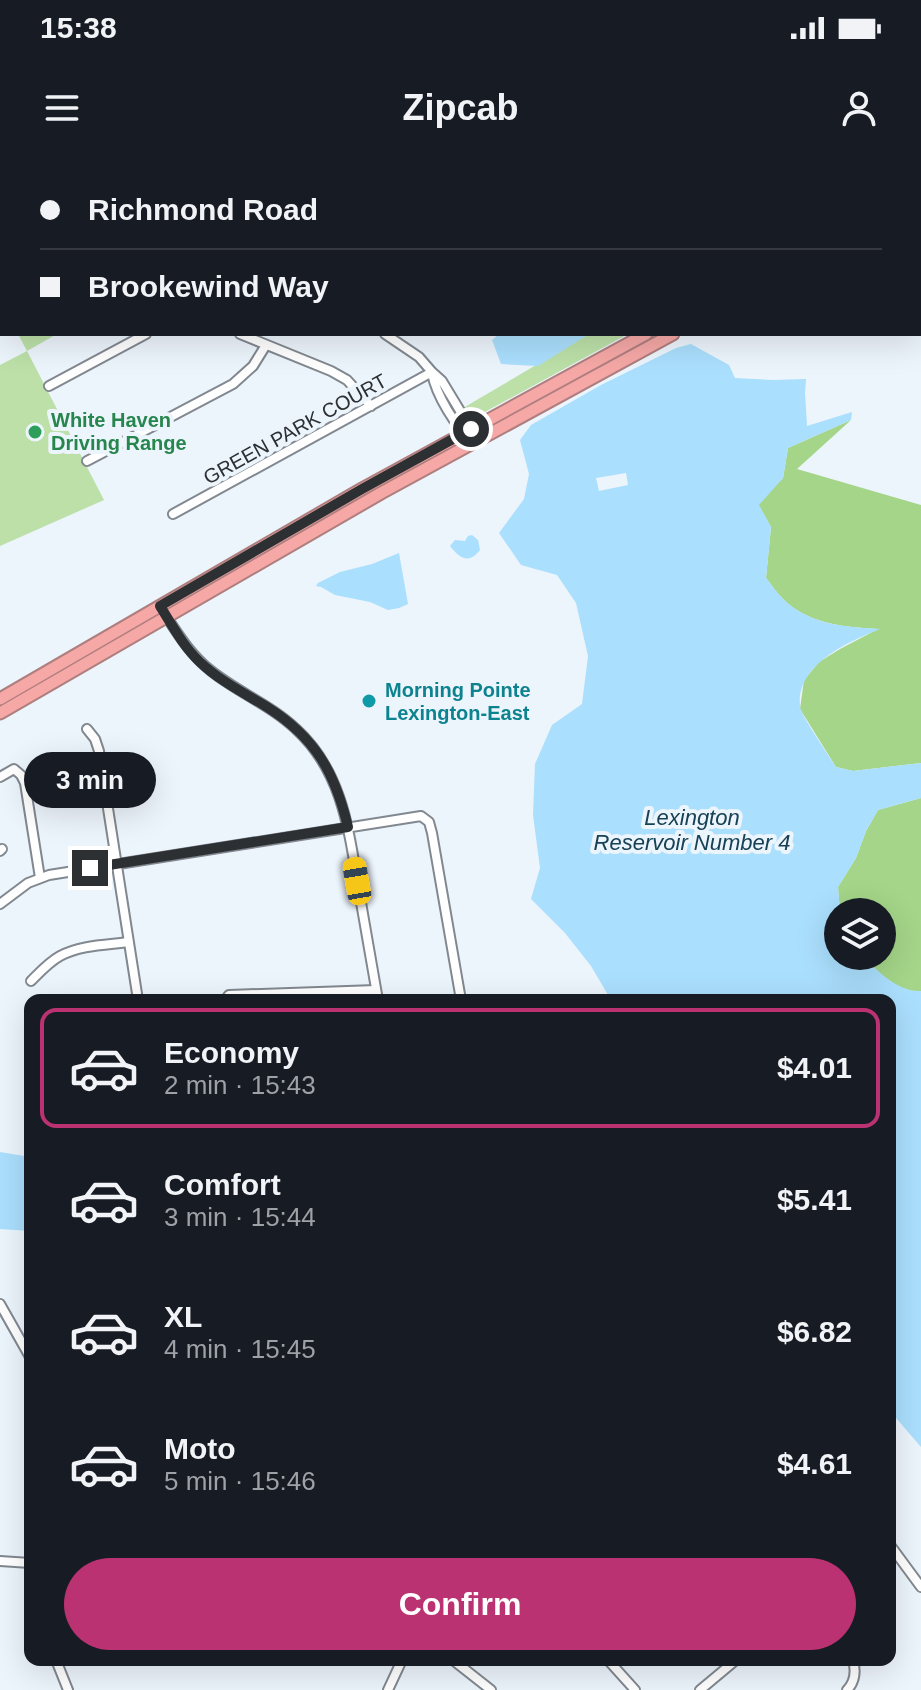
<!DOCTYPE html>
<meta charset="utf-8">
<style>
:root{--surface:#171b24;--page:#242831;--text:#f1f3f6;--muted:#9ea1a6;--line:#363941;--accent:#ba3271}
body{margin:0;font-family:Helvetica,sans-serif;background:var(--page);color:var(--text);height:100vh;display:flex;flex-direction:column;font-size:30px;white-space:nowrap}
*{box-sizing:border-box;margin:0}
p{font-size:26px;color:var(--muted)}
.icon{flex:none;width:44px;height:44px;fill:none;stroke:currentColor;stroke-width:2;stroke-linecap:round;stroke-linejoin:round}
.map{position:relative;flex:1;overflow:hidden}
.drawer{position:absolute;left:24px;top:834px;width:872px;height:672px;display:flex;flex-direction:column;background:var(--surface);border-radius:16px;box-shadow:0 8px 32px #0002}
.drawer>*{flex:none}
.guide{position:absolute;left:0px;top:0px;width:922px;height:176px;box-shadow:0 8px 32px #0002;display:grid;align-content:center;height:176px;padding:0 40px;background:var(--surface)}
.fabs{position:absolute;left:824px;top:738px;display:grid;gap:16px}
.fabs a{display:grid;place-items:center;width:72px;height:72px;border-radius:50%;background:var(--surface);box-shadow:0 8px 32px #0002;font-size:40px}
.end{position:absolute;width:36px;height:36px;margin:-18px;border:10px solid #2d3033;background:#fff;box-shadow:0 0 0 4px #fff}
.from{border-radius:50%}
.bubble{position:absolute;height:56px;border-radius:28px;background:var(--surface);box-shadow:0 8px 32px #0002;font-size:26px;font-weight:600;line-height:56px;text-align:center}
.car{position:absolute;width:24px;height:48px;margin:-24px -12px;border-radius:10px;box-shadow:0 0 6px 2px #0007;background:linear-gradient(#f5c518 24%,#345 0 40%,#f5c518 0 76%,#345 0 86%,#f5c518 0)}
.guide b{display:flex;align-items:center;gap:28px;height:76px;font-size:30px}
.guide b+b{border-top:2px solid var(--line)}
.guide i{width:20px;height:20px;background:var(--text)}
ul{padding:14px 0 0;list-style:none}
li{display:flex;align-items:center;gap:24px;height:120px;margin:0 16px 12px;padding:0 24px;border:4px solid transparent;border-radius:16px}
li div{flex:1}
li b{display:block;font-size:30px}
li em{font-style:normal;font-weight:600}
li.current{border-color:var(--accent)}
li>.icon{width:72px;height:72px;stroke-width:1.5}
.button{display:flex;gap:16px;margin-top:auto;padding:16px 40px}
.button a{flex:1;height:92px;border-radius:48px;background:var(--accent);color:#fff;font-size:32px;font-weight:600;line-height:92px;text-align:center}
.status{display:flex;justify-content:space-between;align-items:center;height:56px;padding:0 40px;background:var(--surface);direction:ltr}
.status svg{height:22px;fill:currentColor}
header{display:flex;justify-content:space-between;align-items:center;height:104px;padding:0 40px;background:var(--surface);font-size:36px;font-weight:600}
.map>svg:first-child{display:block}
</style>
<div class="status"><b>15:38</b><svg viewBox="0 0 49 12"><path d="M0 12V9h3v3zM5 12V6h3v6zM10 12V3h3v9zM15 12V0h3v12zM26 1h20v11H26zM47 4h2v5h-2z"/></svg></div>
<header><svg class="icon" aria-label="menu" viewBox="0 0 24 24"><path d="M4 6h16M4 12h16M4 18h16"/></svg>Zipcab<svg class="icon" aria-label="person" viewBox="0 0 24 24"><circle cx="12" cy="8" r="4"/><path d="M4 21q1-7 8-7t8 7"/></svg></header>
<div class="map">
<svg width="921" height="1530" viewBox="0 0 921 1530">
<rect width="100%" height="100%" fill="#ecf4fc"/>
<!-- green -->
<path fill="#bce0a8" d="M0,0H470V2H2V148L0,144Z
M724,0H921V14L920,2H724Z
M18,174H57L27,191L104,340L0,386V205L27,191Z
M589,174H628L472,259L463,248Z"/>
<!-- forest -->
<path fill="#a4d588" d="M851,260L797,309L921,345V603L853,611L836,607L800,549L804,520L819,502L840,489L878,469C844,467 807,464 782,438C776,432 771,424 766,418L771,367L758,344L783,318L788,288Z
M921,638V831C897,833 878,811 862,796H882V752H840L838,727L856,698L866,671L878,650Z"/>
<!-- water -->
<path fill="#aadffd" d="M470,0H724V2H470Z
M499,174H589L538,206L501,204L492,180Z
M691,184L729,205L735,218L773,220L806,219L805,233L807,266L852,252L851,260L788,288L783,318L759,345L771,367L766,418C771,424 776,432 782,438C809,465 845,467 880,469C848,482 796,504 800,547C801,555 829,596 836,607L853,611L921,603V638L878,650L866,671L856,698L838,727L840,752H838V796H862C878,811 897,832 921,831V1287L890,1251V840H611L591,806L565,773L531,739L540,708L533,655L535,604L552,565L582,544L588,496L576,443L557,415L521,405L499,373L524,339L529,314L520,280L531,265L601,225L676,188Z
M472,375L478,380L480,390C469,404 460,399 450,386L455,380L465,381L468,376Z
M399,393L408,444L399,448L388,450L370,442L335,435L321,427L316,426L318,423L340,412L372,404Z
M0,992L30,997V1071L0,1069Z"/>
<!-- pier -->
<path fill="#ecf4fc" d="M626,313L628,325L599,331L596,318Z"/>
<g fill="none" stroke-linecap="round" stroke-linejoin="round">
<!-- minor casing -->
<g stroke="#828890" stroke-width="12">
<path id="minor" d="M334,0V2
M894,2L897,0
M920,78H921
M920,143H921
M240,174L331,211L347,220L371,246
M385,174L419,197L432,212L442,221L471,269L472,273
M432,213C436,235 456,268 473,282
M49,226L146,174
M87,301L233,224L253,206L266,185
M173,354L432,212
M164,453C178,474 190,494 210,510C237,532 271,545 296,569C343,612 349,672 359,731C365,767 372,804 378,840
M87,569L95,579L99,591L138,840
M0,617L14,609L21,615L25,623L40,718
M0,691L2,689
M0,744L28,723L49,715L421,656L429,662L432,673L461,840
M31,821C40,812 49,802 60,796C80,785 106,785 129,782
M225,840L229,835L376,830
M0,1144L30,1197
M890,1385L921,1427
M0,1401L30,1403
M56,1500L68,1530
M453,1500L491,1530
M608,1500L635,1530
M388,1530L402,1500
M700,1530L736,1500
M847,1530C855,1522 856,1511 853,1500"/>
</g>
<!-- highway casing -->
<g stroke="#af7e7e" stroke-width="15">
<path id="highway" d="M920,24L921,23
M920,42H921
M0,539L362,329L646,174
M0,553L381,333L673,174"/>
</g>
<!-- minor -->
<use href="#minor" stroke="#fff" stroke-width="8"/>
<!-- highway -->
<use href="#highway" stroke="#f5a8a6" stroke-width="11"/>
</g>
<g fill="none" stroke-linecap="round" stroke-linejoin="round">
<!-- route -->
<path stroke="#2d3033" stroke-width="10" d="M90,708L348,667C335,613 316,578 267,547C244,533 220,521 200,502C183,486 172,465 160,446L362,329L471,269"/>
</g>
<!-- markers -->
<circle fill="#2e9e5b" stroke="#ecf4fc" stroke-width="3" cx="35" cy="272" r="8"/>
<circle fill="#0f9aa8" stroke="#ecf4fc" stroke-width="3" cx="369" cy="541" r="8"/>
<g text-anchor="middle" dominant-baseline="central" stroke-width="8" stroke-linejoin="round" paint-order="stroke">
<!-- leisure labels -->
<g font-size="20" font-weight="bold" fill="#27864d" stroke="#ecf4fc" text-anchor="start">
<text x="51" y="260">White Haven<tspan x="51" dy="23">Driving Range</tspan></text>
</g>
<!-- street labels -->
<g font-size="20" fill="#2d3033" stroke="#ecf4fc">
<text transform="translate(295 269) rotate(-29)">GREEN PARK COURT</text>
</g>
<!-- culture labels -->
<g font-size="20" font-weight="bold" fill="#0d838f" stroke="#ecf4fc" text-anchor="start">
<text x="385" y="530">Morning Pointe<tspan x="385" dy="23">Lexington-East</tspan></text>
</g>
<!-- water labels -->
<g font-size="22" font-style="italic" fill="#174155" stroke="#ecf4fc">
<text x="692" y="657">Lexington<tspan x="692" dy="25">Reservoir Number 4</tspan></text>
</g>
</g>
</svg>
<div class="fabs">
<a><svg class="icon" aria-label="layers" viewBox="0 0 24 24"><path d="M12 4l9 5-9 5-9-5zM3 14l9 5 9-5"/></svg></a>
</div>
<i class="end from" style="left:471px;top:269px"></i>
<i class="end" style="left:90px;top:708px"></i>
<div class="bubble" style="left:24px;top:592px;width:132px">3 min</div>
<i class="car" style="left:357px;top:721px;rotate:350deg"></i>
<div class="guide">
<b><i class="from"></i>Richmond Road</b>
<b><i></i>Brookewind Way</b>
</div>
<section class="drawer">
<ul>
<li class="current"><svg class="icon" aria-label="car" viewBox="0 0 24 24"><path d="M5 17H2v-5l4-1 3-4h7l3 4 3 1v5h-3M9 17h6M6 11h13"/><circle cx="7" cy="17" r="2"/><circle cx="17" cy="17" r="2"/></svg><div><b>Economy</b><p>2 min · 15:43</p></div><em>$4.01</em></li>
<li><svg class="icon" aria-label="car" viewBox="0 0 24 24"><path d="M5 17H2v-5l4-1 3-4h7l3 4 3 1v5h-3M9 17h6M6 11h13"/><circle cx="7" cy="17" r="2"/><circle cx="17" cy="17" r="2"/></svg><div><b>Comfort</b><p>3 min · 15:44</p></div><em>$5.41</em></li>
<li><svg class="icon" aria-label="car" viewBox="0 0 24 24"><path d="M5 17H2v-5l4-1 3-4h7l3 4 3 1v5h-3M9 17h6M6 11h13"/><circle cx="7" cy="17" r="2"/><circle cx="17" cy="17" r="2"/></svg><div><b>XL</b><p>4 min · 15:45</p></div><em>$6.82</em></li>
<li><svg class="icon" aria-label="car" viewBox="0 0 24 24"><path d="M5 17H2v-5l4-1 3-4h7l3 4 3 1v5h-3M9 17h6M6 11h13"/><circle cx="7" cy="17" r="2"/><circle cx="17" cy="17" r="2"/></svg><div><b>Moto</b><p>5 min · 15:46</p></div><em>$4.61</em></li>
</ul>
<div class="button"><a>Confirm</a></div>
</section>
</div>
